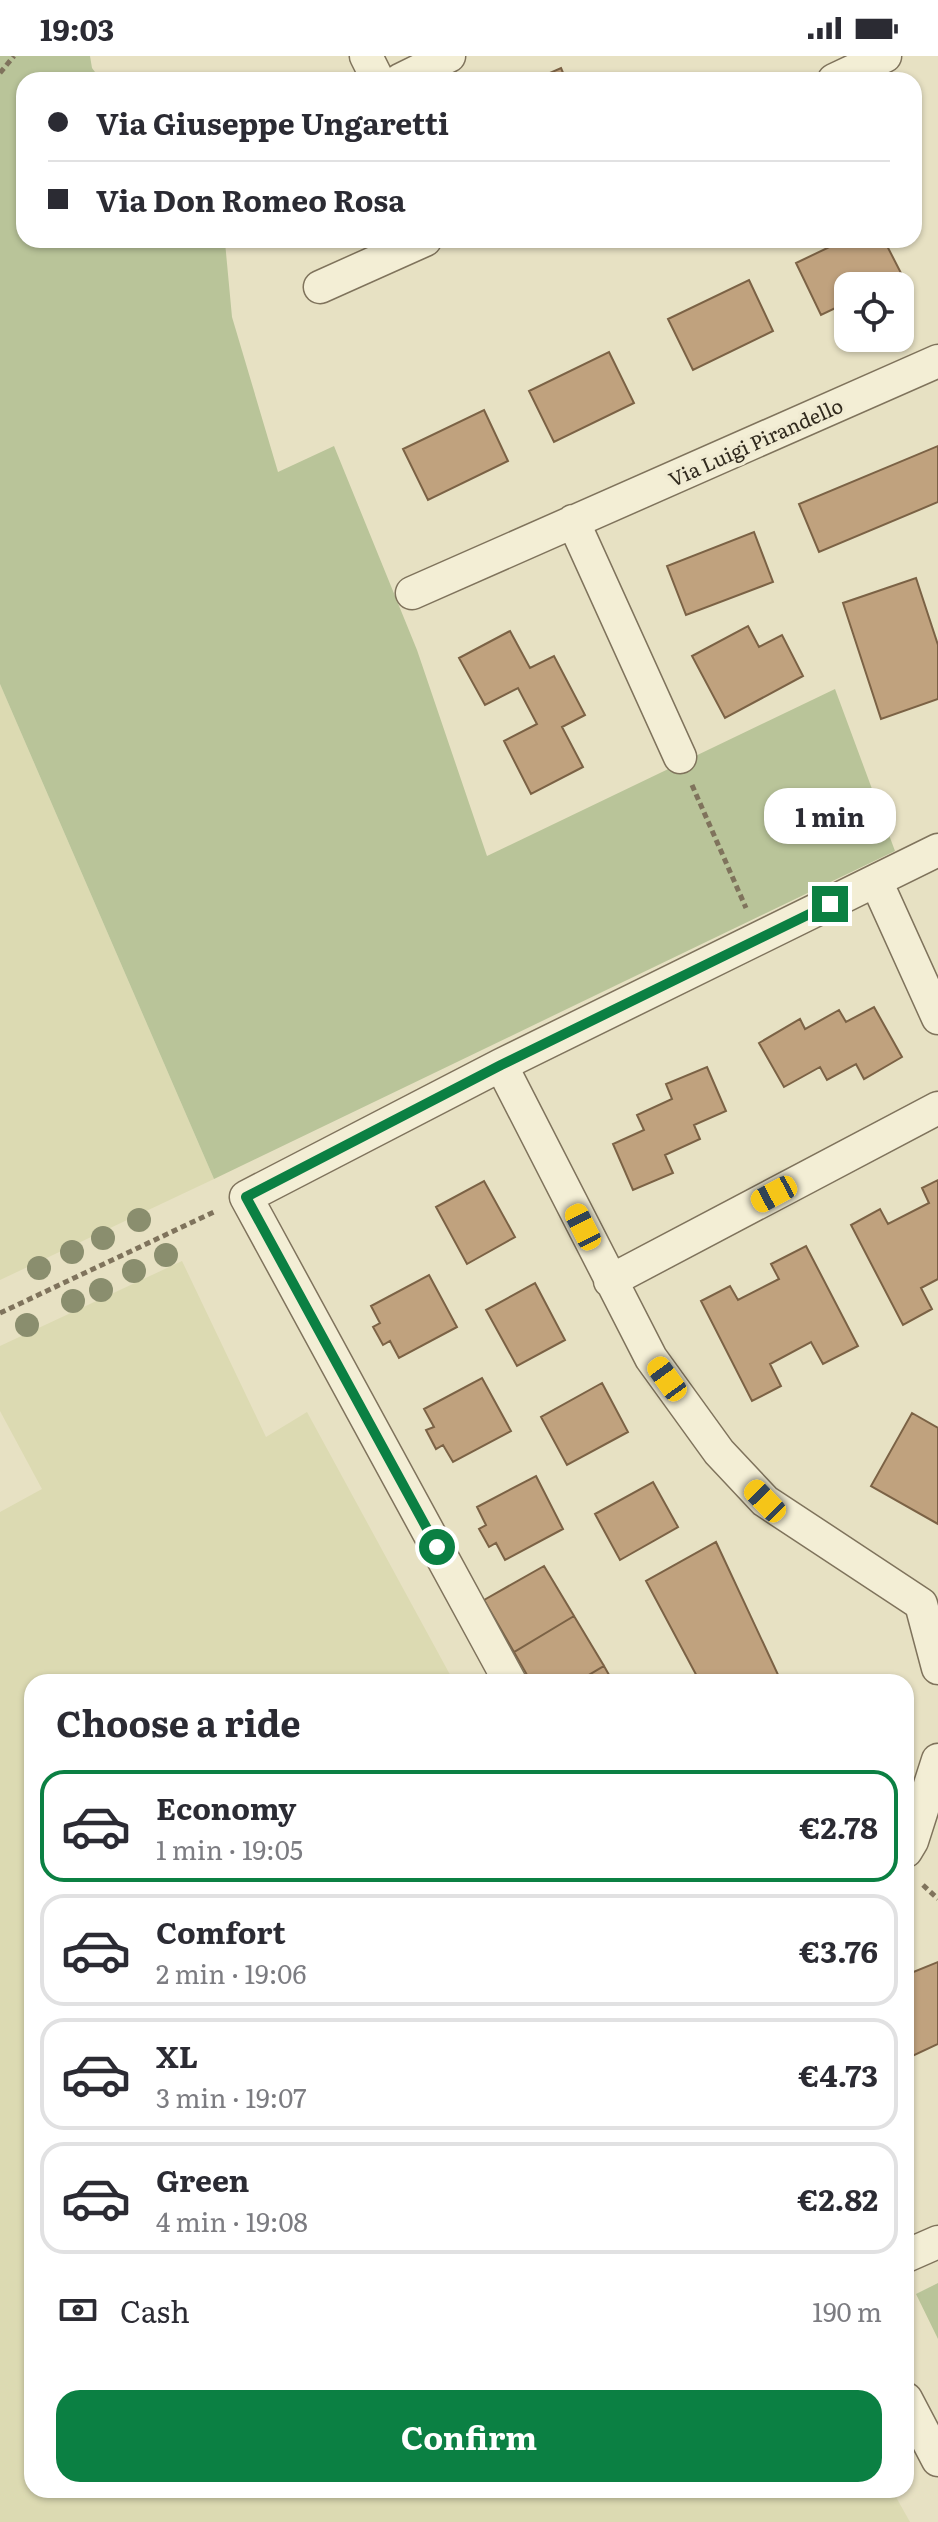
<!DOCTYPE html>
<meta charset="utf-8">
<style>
:root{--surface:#fff;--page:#f2f2f3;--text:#2b2b33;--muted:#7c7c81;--line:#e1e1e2;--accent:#0b8043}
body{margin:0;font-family:Literata,serif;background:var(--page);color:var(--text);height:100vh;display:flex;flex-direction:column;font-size:30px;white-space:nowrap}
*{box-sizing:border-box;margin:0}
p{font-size:26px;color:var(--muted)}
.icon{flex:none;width:44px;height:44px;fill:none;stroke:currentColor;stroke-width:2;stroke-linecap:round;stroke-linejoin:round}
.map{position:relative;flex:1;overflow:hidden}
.details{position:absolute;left:24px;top:1618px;width:890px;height:824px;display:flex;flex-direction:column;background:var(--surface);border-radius:24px;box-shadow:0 2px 6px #0004}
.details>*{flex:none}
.hud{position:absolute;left:16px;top:16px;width:906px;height:176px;border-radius:24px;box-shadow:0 2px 6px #0004;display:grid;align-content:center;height:176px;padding:0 32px;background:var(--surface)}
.tools{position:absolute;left:834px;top:216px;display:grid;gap:16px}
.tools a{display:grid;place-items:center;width:80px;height:80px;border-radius:16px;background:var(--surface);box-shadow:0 2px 6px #0004;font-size:40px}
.end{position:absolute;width:36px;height:36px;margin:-18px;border:10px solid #0b8043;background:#fff;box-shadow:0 0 0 4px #fff}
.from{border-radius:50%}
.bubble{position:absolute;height:56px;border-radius:24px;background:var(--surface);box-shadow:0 2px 6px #0004;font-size:26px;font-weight:700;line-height:56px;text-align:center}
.car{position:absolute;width:24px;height:48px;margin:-24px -12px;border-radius:10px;box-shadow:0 0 6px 2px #0007;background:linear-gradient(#f5c518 24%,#345 0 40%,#f5c518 0 76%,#345 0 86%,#f5c518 0)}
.hud b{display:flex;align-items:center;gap:28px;height:76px;font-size:30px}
.hud b+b{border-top:2px solid var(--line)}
.hud i{width:20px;height:20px;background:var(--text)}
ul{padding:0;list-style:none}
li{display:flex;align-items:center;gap:24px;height:112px;margin:0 16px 12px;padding:0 16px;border:4px solid var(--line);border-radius:24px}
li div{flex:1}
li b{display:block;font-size:30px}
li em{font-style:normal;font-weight:700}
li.on{border-color:var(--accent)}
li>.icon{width:72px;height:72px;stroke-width:1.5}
h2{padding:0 32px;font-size:36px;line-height:96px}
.pay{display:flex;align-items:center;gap:20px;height:88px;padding:0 32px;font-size:30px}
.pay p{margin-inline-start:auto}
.action{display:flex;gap:16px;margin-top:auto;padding:16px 32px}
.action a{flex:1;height:92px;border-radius:24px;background:var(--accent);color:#fff;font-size:32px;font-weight:700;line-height:92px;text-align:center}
.status{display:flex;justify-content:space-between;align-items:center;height:56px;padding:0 40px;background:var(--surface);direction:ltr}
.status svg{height:22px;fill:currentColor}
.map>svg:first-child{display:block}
</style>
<div class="status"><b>19:03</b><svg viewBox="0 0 49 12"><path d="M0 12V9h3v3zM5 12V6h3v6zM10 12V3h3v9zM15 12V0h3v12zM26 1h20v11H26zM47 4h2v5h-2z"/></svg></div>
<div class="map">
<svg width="938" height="2466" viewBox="0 0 938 2466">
<rect width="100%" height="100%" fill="#e7e1c3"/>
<!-- farmland -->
<path fill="#dcdab2" d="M0,628L214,1123L0,1224Z
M182,1205L266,1381L307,1356L454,1626H32V2434H892L910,2466H0V1456L42,1433L0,1355V1290Z"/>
<!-- green -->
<path fill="#b9c499" d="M0,0H90L92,12L101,24H24V184L225,186L232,261L278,416L334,390L417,594L487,800L835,633L895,795L214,1123L0,628Z
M938,2227V2283L916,2238Z"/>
<!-- building -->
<path fill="#c0a27e" stroke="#7b6245" stroke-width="2" d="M561,12L566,24H534Z
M844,184H884L902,219L880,230H848V246L821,259L796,207Z
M749,224L773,275L693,314L668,263Z
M609,296L634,347L554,386L529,335Z
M484,354L508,405L428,444L403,393Z
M938,390V446L819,496L799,448Z
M754,476L773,526L686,559L667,510Z
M916,522L938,589V643L881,663L843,547Z
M748,570L759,591L782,579L803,620L725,662L692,600Z
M510,575L530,612L554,600L585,659L562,671L583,711L531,738L504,685L537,668L518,632L485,649L459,602Z
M874,951L902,1001L864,1023L856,1008L827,1024L820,1011L784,1031L759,987L800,963L805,973L839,954L846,966Z
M707,1011L726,1055L694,1069L700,1083L665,1099L673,1117L633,1134L613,1088L644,1074L637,1059L672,1043L666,1028Z
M938,1124V1223L921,1232L932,1253L903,1269L851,1169L880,1153L888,1168L929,1147L922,1132Z
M484,1125L515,1181L467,1208L436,1151Z
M806,1190L858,1290L823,1308L811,1286L770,1308L781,1330L752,1345L701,1245L730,1230L738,1244L779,1223L771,1208Z
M429,1219L457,1271L399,1302L390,1285L383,1289L373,1271L380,1267L371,1250Z
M535,1227L565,1284L517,1310L486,1254Z
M482,1322L511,1375L453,1406L443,1389L436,1393L426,1374L434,1371L424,1353Z
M602,1327L628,1376L567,1409L541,1361Z
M912,1357L938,1372V1468L871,1430Z
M536,1420L563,1473L505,1504L496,1487L489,1491L479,1473L486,1469L477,1451Z
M653,1426L678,1471L620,1504L595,1458Z
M716,1486L780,1623L774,1626H700L646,1525Z
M544,1510L574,1560L514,1596L484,1544Z
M574,1560L604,1610L577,1626H531L514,1596Z
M604,1610L613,1626H577Z
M938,1906V1988L906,2003V1919Z"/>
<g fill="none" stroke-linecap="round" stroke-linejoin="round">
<!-- street casing -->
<g stroke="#7f735c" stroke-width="35">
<path id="street" d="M366,0L378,24
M400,24L449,0
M834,24L885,0
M320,231L425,184
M573,465L680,701
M412,537L938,305
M876,825L938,962
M501,1009L651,1302L719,1396L765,1445L921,1548L938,1612
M610,1225L938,1052
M510,1626L246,1141L501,1009L938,794
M906,1795L912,1785L938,1704
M906,2200L938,2186
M906,2343L938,2404"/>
</g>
<!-- path -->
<path stroke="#7f735c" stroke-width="5" stroke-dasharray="6 4" stroke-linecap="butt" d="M0,17L14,0
M692,729L746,852
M0,1257L216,1155
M923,1829L938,1843"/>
<!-- street -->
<use href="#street" stroke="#f3eed5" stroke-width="32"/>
</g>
<!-- trees -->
<g fill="#8a8e6e">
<circle cx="139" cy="1164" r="12"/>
<circle cx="103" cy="1182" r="12"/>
<circle cx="72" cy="1196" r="12"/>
<circle cx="166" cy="1199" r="12"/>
<circle cx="39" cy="1212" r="12"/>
<circle cx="134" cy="1215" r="12"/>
<circle cx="101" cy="1234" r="12"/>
<circle cx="73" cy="1245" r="12"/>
<circle cx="27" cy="1269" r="12"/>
</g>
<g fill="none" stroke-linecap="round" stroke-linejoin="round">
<!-- route -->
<path stroke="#0b8043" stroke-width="10" d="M437,1491L246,1141L501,1009L830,848"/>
</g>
<g text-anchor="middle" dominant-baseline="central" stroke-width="7" stroke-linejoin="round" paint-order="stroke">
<!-- street labels -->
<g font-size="20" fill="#312a1e" stroke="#f0ebd2">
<text transform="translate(755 385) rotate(-24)">Via Luigi Pirandello</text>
</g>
</g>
</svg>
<div class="tools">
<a><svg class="icon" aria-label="locate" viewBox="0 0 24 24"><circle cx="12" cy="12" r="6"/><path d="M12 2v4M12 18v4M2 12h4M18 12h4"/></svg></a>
</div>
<i class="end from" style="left:437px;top:1491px"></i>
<i class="end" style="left:830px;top:848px"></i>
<div class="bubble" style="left:764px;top:732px;width:132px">1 min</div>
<i class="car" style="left:774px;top:1138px;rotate:242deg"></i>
<i class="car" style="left:583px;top:1171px;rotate:333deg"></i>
<i class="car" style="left:667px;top:1323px;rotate:324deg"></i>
<i class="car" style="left:765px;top:1445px;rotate:316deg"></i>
<div class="hud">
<b><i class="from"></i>Via Giuseppe Ungaretti</b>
<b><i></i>Via Don Romeo Rosa</b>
</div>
<section class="details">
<h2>Choose a ride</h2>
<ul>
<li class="on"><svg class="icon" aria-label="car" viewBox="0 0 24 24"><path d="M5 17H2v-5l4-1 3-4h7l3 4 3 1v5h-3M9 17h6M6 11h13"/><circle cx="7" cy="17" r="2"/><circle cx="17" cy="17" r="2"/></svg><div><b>Economy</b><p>1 min · 19:05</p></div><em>€2.78</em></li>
<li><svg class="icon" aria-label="car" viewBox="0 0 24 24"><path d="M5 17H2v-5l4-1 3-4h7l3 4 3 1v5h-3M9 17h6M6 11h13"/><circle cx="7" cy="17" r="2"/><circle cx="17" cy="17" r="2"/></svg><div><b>Comfort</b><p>2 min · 19:06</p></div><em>€3.76</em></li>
<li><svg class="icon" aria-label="car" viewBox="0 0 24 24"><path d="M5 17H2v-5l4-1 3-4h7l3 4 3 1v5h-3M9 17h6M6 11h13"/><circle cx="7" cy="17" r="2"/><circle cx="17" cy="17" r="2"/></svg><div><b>XL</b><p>3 min · 19:07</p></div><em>€4.73</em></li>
<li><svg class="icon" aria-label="car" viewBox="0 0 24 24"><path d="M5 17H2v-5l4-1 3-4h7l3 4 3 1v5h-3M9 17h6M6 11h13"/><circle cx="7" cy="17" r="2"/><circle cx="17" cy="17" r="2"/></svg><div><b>Green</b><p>4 min · 19:08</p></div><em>€2.82</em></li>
</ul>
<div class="pay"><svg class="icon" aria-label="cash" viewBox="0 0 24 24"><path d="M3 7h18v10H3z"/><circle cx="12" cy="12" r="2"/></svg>Cash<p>190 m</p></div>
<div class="action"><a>Confirm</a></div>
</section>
</div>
